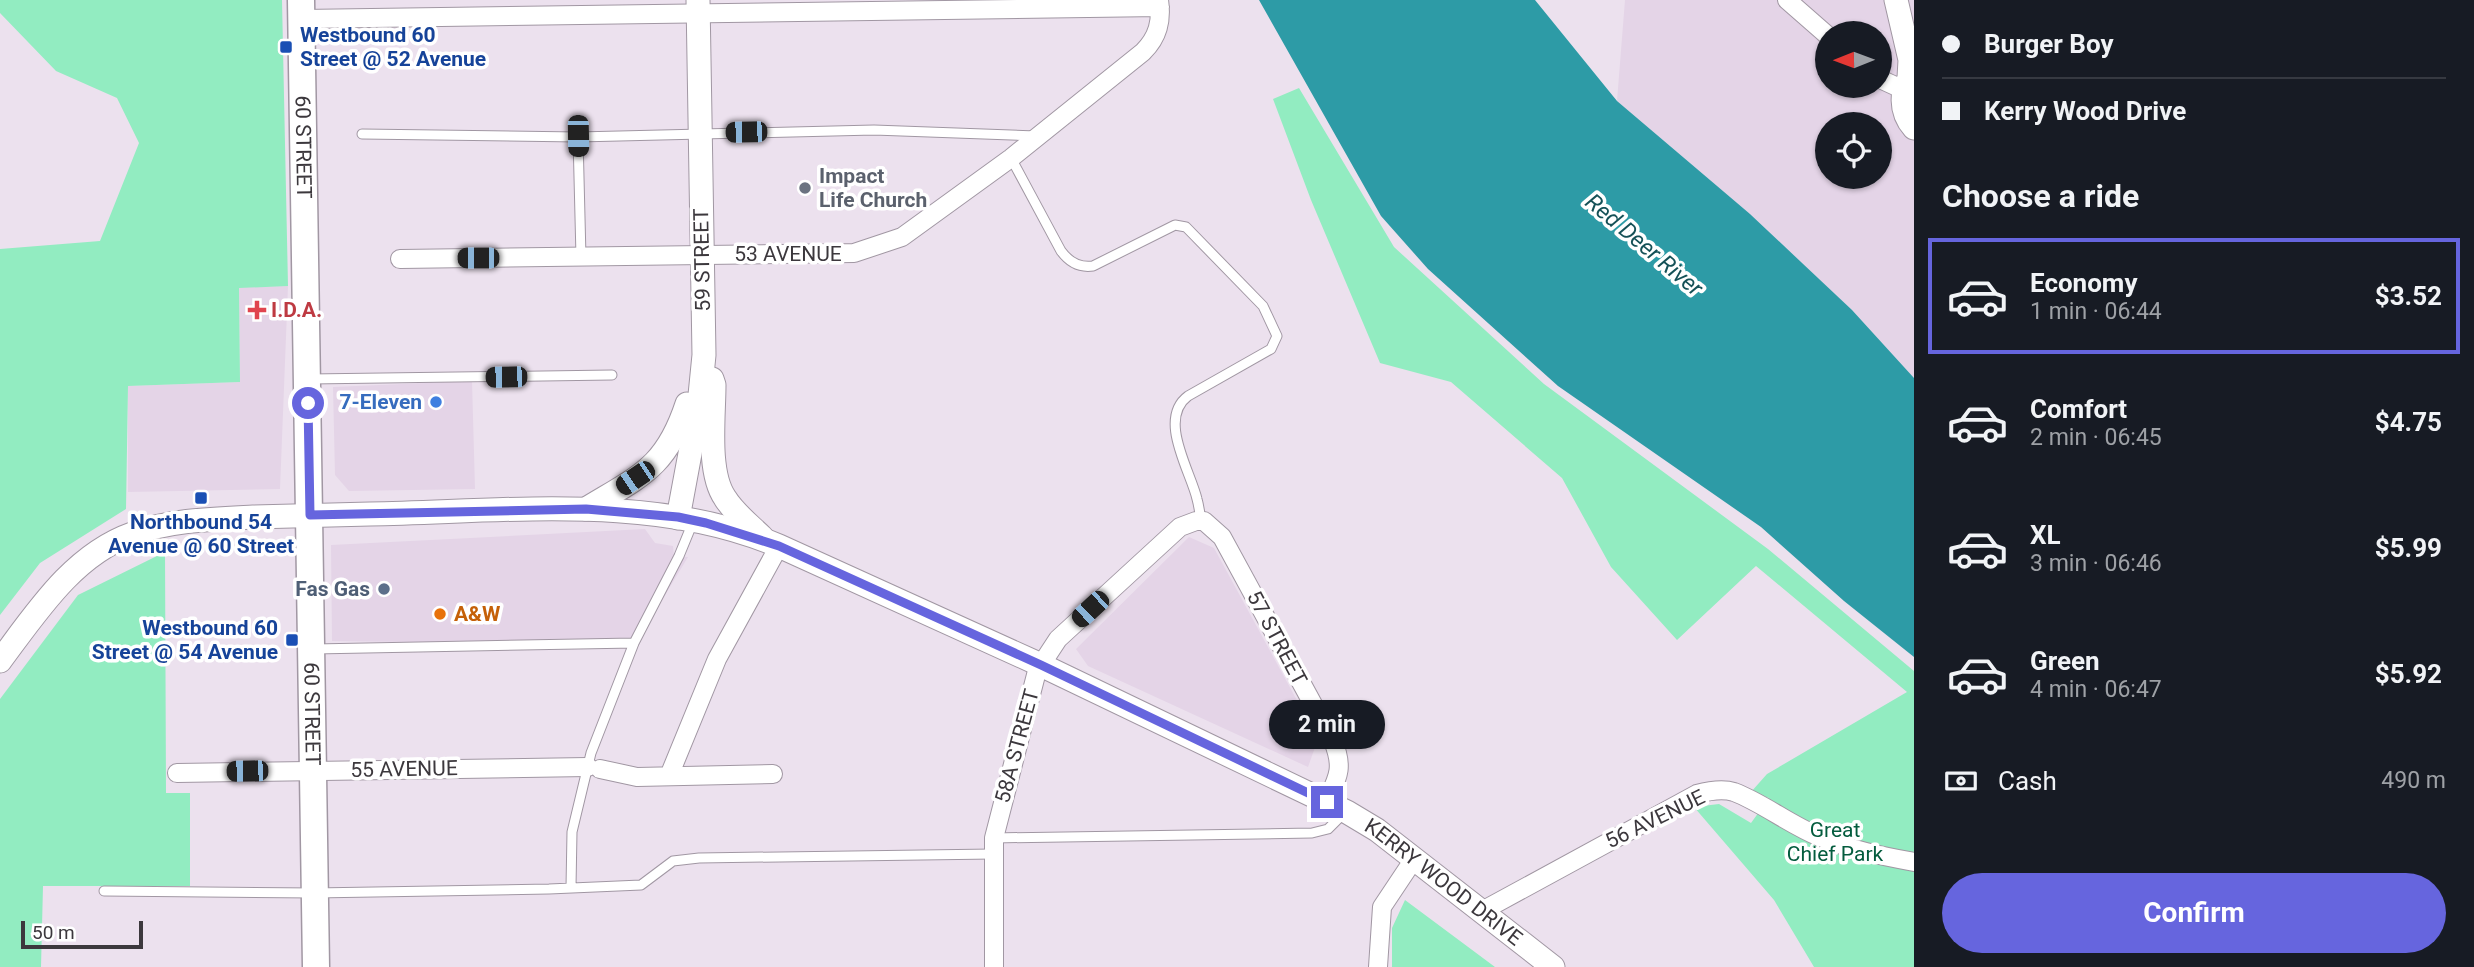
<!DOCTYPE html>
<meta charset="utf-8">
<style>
:root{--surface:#171b24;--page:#242831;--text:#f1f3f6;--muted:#9ea1a6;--line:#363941;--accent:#6665de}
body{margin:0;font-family:Roboto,sans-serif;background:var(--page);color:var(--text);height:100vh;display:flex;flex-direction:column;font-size:26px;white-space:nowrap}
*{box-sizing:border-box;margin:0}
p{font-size:23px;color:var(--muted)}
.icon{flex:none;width:38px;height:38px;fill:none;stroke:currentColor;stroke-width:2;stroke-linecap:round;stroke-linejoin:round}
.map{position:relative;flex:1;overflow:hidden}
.details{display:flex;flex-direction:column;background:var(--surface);width:560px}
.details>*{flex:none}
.top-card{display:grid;align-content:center;height:154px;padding:0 28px;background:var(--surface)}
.needle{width:46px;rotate:269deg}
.tools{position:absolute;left:1815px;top:21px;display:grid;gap:14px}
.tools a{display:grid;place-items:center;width:77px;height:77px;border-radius:50%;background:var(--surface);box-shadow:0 2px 5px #0004;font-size:35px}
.scale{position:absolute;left:21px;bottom:18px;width:122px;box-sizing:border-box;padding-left:7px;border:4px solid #3c383d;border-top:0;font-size:19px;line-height:24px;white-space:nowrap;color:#3c383d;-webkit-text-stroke:5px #fff;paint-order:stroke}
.end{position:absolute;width:32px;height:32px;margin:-16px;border:9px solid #6665de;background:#fff;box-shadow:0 0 0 4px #fff}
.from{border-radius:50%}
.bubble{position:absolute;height:49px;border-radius:24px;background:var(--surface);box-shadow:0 2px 5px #0004;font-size:23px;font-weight:700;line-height:49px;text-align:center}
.car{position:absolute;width:21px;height:42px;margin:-21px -10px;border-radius:9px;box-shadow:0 0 5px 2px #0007;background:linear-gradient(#222 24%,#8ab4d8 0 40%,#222 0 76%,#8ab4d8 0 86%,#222 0)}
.top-card b{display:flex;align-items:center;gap:24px;height:66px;font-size:26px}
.top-card b+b{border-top:2px solid var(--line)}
.top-card i{width:18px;height:18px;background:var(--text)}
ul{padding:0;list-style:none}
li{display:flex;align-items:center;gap:21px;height:116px;margin:0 14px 10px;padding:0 14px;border:4px solid transparent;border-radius:0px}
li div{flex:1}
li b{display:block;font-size:26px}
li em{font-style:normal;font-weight:700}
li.active{border-color:var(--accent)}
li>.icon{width:63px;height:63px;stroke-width:1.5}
h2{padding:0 28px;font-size:32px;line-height:84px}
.pay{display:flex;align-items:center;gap:18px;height:77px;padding:0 28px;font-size:26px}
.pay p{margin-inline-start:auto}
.primary-button{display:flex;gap:14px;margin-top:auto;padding:14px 28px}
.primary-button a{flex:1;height:80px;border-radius:42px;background:var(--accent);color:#fff;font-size:28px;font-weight:700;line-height:80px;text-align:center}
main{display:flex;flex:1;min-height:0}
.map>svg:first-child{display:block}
</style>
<main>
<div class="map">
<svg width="1914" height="967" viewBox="0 0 1914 967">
<rect width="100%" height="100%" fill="#ece1ee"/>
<!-- built -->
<path fill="#e4d4e7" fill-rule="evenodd" d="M1625,0H1914V378L1852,310L1750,214L1617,101ZM1827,33H1880V86H1827ZM1827,124H1880V177H1827Z
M288,286L280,489L128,492V386L240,382L239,287Z
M472,381L475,489L349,491L335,475L333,387Z
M645,529L655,543L673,546L674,556L688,557L635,645L332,641L331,545Z
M1189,537L1214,548L1318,739L1308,767L1088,666L1076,649Z"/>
<!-- green -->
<path fill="#92ecc1" d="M0,0H282L288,286L239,288L240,382L128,386L126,509L40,563L0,615V249L100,241L139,143L117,98L56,71L0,13Z
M1299,88L1394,247L1544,384L1768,549L1914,671V967H1814L1774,900L1694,807L1719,804L1751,823L1769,798L1751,792L1767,774L1907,692L1756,566L1677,640L1611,567L1562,478L1451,382L1380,363L1311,200L1273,99Z
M165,552L166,793H190V886H43L41,967H0V699L78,595Z
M1405,900L1495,967H1392V928Z"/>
<!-- water -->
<path fill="#2d9ba6" d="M1259,0H1535L1617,101L1750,214L1852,310L1914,378V657L1844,601L1761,527L1558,386L1428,269L1381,216Z"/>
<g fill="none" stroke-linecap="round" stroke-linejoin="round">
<!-- service casing -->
<g stroke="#a197a3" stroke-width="11">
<path id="service" d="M362,134L578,137L874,130L1036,136
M578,137L581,257
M1011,158L1061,251C1069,262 1079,268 1093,266L1175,225L1186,227L1263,306L1277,336L1271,349L1188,396C1157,419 1191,472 1197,499C1199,506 1200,514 1201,521
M310,379L612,375
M314,649L634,643
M994,838L1312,833L1328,829L1345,812
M571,887L572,832L591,753L634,643L679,556L693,522
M104,891L314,893L549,889L641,885L673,861L699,858L993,854"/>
</g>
<!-- minor casing -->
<g stroke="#a197a3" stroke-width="20">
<path id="minor" d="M1787,0L1827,35
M302,19L1160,7
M1880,79L1904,90
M400,259L854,253L902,237L1011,158L1143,52C1158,37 1162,21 1159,0
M600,769L637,777L773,774
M177,773L588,767
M669,776L717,659L779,546
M1482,911L1697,794C1708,791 1722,788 1734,792C1763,803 1790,825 1820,837C1851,850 1882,856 1914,862
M994,967V838L1037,671L1058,639L1180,527L1196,521H1204L1222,537L1333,741C1344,768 1338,777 1327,801
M1378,967L1382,907L1414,859"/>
</g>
<!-- tertiary casing -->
<g stroke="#a197a3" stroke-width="25">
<g id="tertiary">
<path d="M1896,0L1910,60L1909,78"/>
<path d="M1914,73C1899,89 1900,112 1914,128"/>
<path d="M712,379L714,385C714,417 707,472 725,498C734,513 750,525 762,537"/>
<path d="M586,509C640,476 666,468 687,404"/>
<path d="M678,518L699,405L704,355L698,0"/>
<path id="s1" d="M0,661C36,613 73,555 132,534C170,520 212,519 253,517C292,516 331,515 370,514C503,512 654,492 779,546L1041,665L1347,812L1377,830L1553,967"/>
</g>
</g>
<!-- secondary casing -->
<g stroke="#a197a3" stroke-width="29">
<g id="secondary">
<path id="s2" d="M301,0L316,967"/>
</g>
</g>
<!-- service -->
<use href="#service" stroke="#fff" stroke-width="9"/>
<!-- minor -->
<use href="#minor" stroke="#fff" stroke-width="18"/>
<!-- tertiary -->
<use href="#tertiary" stroke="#fff" stroke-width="23"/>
<!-- secondary -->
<use href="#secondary" stroke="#fff" stroke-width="26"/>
</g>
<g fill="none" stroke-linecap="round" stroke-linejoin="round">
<!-- route -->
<path stroke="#6665de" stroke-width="9" d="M308,403L310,515L586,509L678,517L706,523L779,546L1041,665L1327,802"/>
</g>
<!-- markers -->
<g fill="#1a4fb4" stroke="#fff" stroke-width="2.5">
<rect x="279" y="40" width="14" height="14" rx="3.5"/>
<rect x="194" y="491" width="14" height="14" rx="3.5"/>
<rect x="285" y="633" width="14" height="14" rx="3.5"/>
</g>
<circle fill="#6b7280" stroke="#fff" stroke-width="2.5" cx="805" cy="188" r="7"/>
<path fill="#e0444e" stroke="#fff" stroke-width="2.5" d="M253.5 299.5h7v7h7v7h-7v7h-7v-7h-7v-7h7z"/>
<circle fill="#3f7fe0" stroke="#fff" stroke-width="2.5" cx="436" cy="402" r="7"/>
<circle fill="#5c6f8a" stroke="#fff" stroke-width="2.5" cx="384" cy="589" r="7"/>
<circle fill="#e8710a" stroke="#fff" stroke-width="2.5" cx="440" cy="614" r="7"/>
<g text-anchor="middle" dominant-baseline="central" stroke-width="7" stroke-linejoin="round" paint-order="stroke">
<!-- transit labels -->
<g font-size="21" font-weight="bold" fill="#164399" stroke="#fff" text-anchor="start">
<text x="300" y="35">Westbound 60<tspan x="300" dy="24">Street @ 52 Avenue</tspan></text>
<text x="201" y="522" text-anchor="middle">Northbound 54<tspan x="201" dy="24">Avenue @ 60 Street</tspan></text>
<text x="278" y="628" text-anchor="end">Westbound 60<tspan x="278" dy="24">Street @ 54 Avenue</tspan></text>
</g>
<!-- street labels -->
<g font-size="21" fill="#3c383d" stroke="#fff">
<text stroke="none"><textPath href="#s2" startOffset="147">60 STREET</textPath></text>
<text x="788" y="254">53 AVENUE</text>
<text transform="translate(702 260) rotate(-91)">59 STREET</text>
<text transform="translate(1277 638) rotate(62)">57 STREET</text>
<text stroke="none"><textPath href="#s2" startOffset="714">60 STREET</textPath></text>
<text transform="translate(1017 746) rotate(-75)">58A STREET</text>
<text transform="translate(404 769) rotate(-1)">55 AVENUE</text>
<text transform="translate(1655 819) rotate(-26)">56 AVENUE</text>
<text stroke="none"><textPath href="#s1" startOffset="1586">KERRY WOOD DRIVE</textPath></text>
</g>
<!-- worship labels -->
<g font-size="21" font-weight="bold" fill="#5b616d" stroke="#fff" text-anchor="start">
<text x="819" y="176">Impact<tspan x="819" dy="24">Life Church</tspan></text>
</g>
<!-- health labels -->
<g font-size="21" font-weight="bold" fill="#be3a42" stroke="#fff" text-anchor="start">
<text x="271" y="310">I.D.A.</text>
</g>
<!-- shop labels -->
<g font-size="21" font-weight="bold" fill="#366cbe" stroke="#fff" text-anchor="end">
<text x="422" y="402">7-Eleven</text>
</g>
<!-- service labels -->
<g font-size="21" font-weight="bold" fill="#4e5e75" stroke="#fff" text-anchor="end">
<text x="370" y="589">Fas Gas</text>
</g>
<!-- food labels -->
<g font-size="21" font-weight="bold" fill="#c56008" stroke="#fff" text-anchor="start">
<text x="454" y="614">A&amp;W</text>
</g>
<!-- park labels -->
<g font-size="21" fill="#045c3e" stroke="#fff">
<text x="1835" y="830">Great<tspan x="1835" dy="24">Chief Park</tspan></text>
</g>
<!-- water labels -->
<g font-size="23" font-style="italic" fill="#155157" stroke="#fff">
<text transform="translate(1644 245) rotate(40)">Red Deer River</text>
</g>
</g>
</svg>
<div class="tools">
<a><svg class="needle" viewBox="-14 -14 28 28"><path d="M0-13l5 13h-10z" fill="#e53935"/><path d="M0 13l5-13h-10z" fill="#9ea1a6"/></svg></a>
<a><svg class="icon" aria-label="locate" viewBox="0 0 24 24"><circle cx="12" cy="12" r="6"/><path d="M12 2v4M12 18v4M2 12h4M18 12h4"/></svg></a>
</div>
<div class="scale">50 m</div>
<i class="end from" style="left:308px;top:403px"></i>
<i class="end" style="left:1327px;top:802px"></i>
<div class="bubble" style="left:1269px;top:700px;width:116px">2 min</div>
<i class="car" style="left:746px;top:132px;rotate:269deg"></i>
<i class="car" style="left:578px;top:136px;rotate:179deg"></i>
<i class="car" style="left:478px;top:258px;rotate:270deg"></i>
<i class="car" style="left:506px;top:377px;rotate:269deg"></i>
<i class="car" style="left:635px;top:478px;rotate:236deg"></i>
<i class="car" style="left:1090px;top:609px;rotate:227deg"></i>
<i class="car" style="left:247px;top:771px;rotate:269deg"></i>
</div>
<section class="details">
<div class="top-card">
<b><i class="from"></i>Burger Boy</b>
<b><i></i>Kerry Wood Drive</b>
</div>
<h2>Choose a ride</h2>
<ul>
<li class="active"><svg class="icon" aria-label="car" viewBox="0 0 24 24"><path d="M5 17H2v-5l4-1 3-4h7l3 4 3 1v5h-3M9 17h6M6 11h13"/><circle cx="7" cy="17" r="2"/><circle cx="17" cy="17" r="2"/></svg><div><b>Economy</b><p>1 min · 06:44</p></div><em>$3.52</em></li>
<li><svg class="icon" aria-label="car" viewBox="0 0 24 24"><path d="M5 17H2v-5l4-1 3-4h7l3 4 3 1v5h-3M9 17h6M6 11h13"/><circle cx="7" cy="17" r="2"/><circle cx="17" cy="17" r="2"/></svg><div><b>Comfort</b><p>2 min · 06:45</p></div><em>$4.75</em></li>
<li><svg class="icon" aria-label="car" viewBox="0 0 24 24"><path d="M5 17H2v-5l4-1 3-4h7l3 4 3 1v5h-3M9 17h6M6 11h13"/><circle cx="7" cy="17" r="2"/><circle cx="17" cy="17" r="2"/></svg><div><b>XL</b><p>3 min · 06:46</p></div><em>$5.99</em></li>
<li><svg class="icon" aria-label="car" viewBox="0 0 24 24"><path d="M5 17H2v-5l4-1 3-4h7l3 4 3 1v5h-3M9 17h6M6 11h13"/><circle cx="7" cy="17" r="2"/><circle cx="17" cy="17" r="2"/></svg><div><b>Green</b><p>4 min · 06:47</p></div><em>$5.92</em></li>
</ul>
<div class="pay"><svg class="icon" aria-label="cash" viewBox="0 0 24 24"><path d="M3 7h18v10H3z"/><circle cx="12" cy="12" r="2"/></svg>Cash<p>490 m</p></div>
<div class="primary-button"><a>Confirm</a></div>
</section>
</main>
